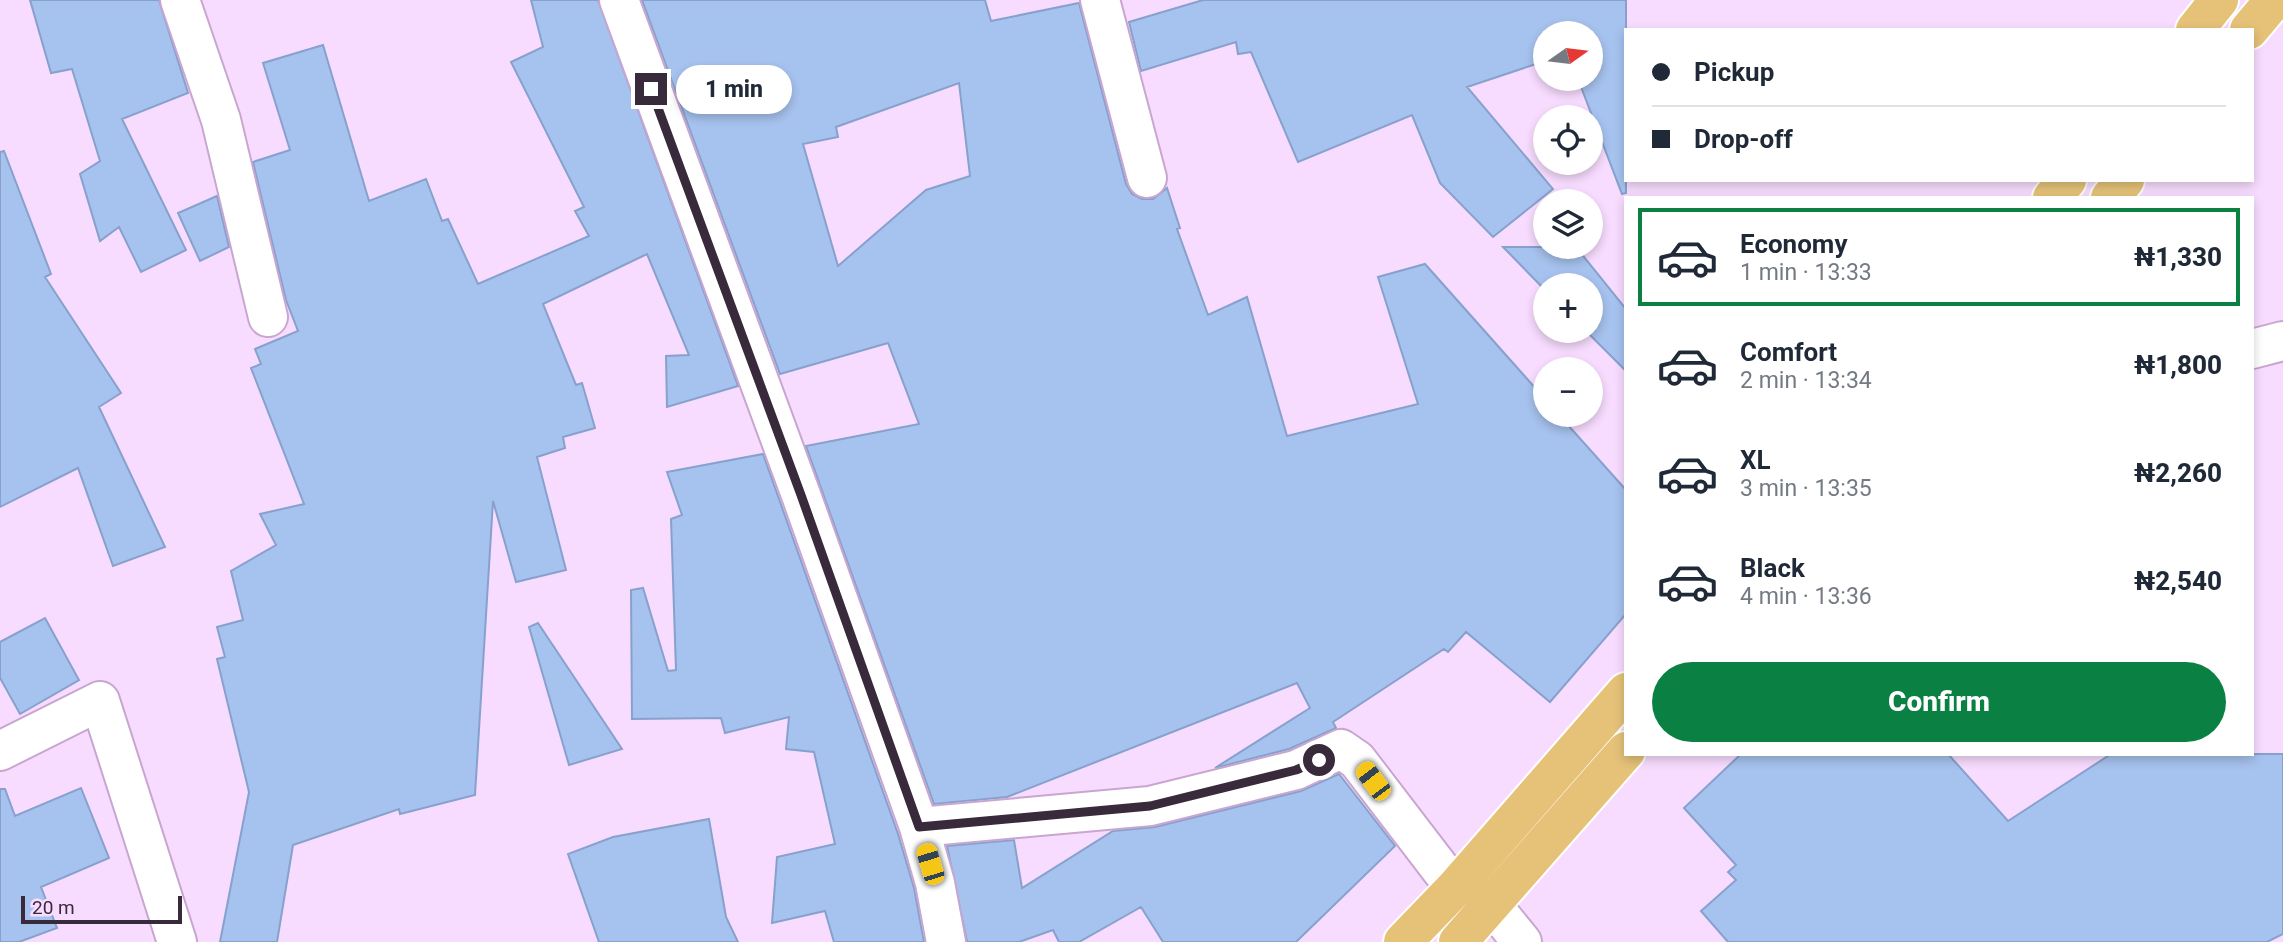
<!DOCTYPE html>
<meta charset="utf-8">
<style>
:root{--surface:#fff;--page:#f6f6f7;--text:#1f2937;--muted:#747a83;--line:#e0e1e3;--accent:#0b8043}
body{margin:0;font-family:Roboto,sans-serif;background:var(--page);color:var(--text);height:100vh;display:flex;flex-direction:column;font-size:26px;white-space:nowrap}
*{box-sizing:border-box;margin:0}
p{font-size:23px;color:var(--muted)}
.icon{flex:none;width:38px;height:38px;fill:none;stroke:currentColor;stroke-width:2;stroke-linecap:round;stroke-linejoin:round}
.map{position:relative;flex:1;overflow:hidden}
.details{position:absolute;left:1624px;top:196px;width:630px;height:560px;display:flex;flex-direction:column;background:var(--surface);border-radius:0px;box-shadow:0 4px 10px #0003}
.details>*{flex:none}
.top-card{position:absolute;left:1624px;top:28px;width:630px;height:154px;border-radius:0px;box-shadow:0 4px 10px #0003;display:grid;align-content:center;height:154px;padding:0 28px;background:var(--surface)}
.needle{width:46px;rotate:76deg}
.tools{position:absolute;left:1533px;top:21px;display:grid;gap:14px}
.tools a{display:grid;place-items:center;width:70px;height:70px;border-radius:50%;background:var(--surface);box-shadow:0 4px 10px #0003;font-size:35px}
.scale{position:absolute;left:21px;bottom:18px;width:161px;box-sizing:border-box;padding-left:7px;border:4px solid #382a3b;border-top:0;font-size:19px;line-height:24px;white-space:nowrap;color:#382a3b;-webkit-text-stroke:5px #f8dcff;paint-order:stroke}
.end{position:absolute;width:32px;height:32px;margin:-16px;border:9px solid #382a3b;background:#fff;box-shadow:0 0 0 4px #fff}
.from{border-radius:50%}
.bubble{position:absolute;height:49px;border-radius:24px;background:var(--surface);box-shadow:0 4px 10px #0003;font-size:23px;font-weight:800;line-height:49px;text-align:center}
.car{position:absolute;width:21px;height:42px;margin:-21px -10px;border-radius:9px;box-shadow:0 0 5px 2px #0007;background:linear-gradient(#f5c518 24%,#345 0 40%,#f5c518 0 76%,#345 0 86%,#f5c518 0)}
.top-card b{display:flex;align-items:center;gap:24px;height:66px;font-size:26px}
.top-card b+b{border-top:2px solid var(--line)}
.top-card i{width:18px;height:18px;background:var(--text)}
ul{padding:12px 0 0;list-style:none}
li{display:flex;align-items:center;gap:21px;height:98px;margin:0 14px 10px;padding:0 14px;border:4px solid transparent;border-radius:0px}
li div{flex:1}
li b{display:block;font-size:26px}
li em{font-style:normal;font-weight:800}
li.selected{border-color:var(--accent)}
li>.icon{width:63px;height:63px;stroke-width:1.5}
.primary-button{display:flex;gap:14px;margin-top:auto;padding:14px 28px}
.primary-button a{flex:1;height:80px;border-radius:42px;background:var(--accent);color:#fff;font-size:28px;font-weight:800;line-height:80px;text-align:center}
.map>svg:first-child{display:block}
</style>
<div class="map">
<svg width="2283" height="942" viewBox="0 0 2283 942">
<rect width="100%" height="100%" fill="#f8dcff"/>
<!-- building -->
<path fill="#a6c2ee" stroke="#87a1cc" stroke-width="2" fill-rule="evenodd" d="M30,0H159L188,93L122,119L186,250L141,272L119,227L100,241L80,174L100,161L72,69L51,73Z
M531,0H598L738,386L667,407L666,356L689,355L647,254L543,304L576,385L582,383L595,428L563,437L565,448L537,457L566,570L516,582L493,501L475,795L400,814L399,809L293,845L277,942H220L249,792L217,659L225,657L217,627L243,620L231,571L276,545L260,514L304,504L251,368L261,364L255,349L298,331L286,300L253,162L290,150L263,63L323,45L369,201L426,179L442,221L448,219L478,284L589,236L575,211L584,207L511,62L543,47Z
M642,0H985L991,21L1079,3L1126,184L1132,194L1142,199H1153L1167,188L1180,228L1177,229L1208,315L1247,297L1287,436L1418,404L1378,277L1425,264L1545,399V415H1559L1626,490V614L1550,702L1466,632L1448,652L1444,649L1333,722L1336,728L1289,749L1215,768L1310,708L1297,683L1007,797L934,804L806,446L919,424L888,343L780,374ZM959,83L970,176L926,190L838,266L803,144L838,137L836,127Z
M1203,0H1626V193L1622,194L1578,79H1591V33H1545V61L1467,87L1553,189L1493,237L1440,183L1412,115L1298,162L1251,52L1238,54L1236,42L1141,71L1129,22Z
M4,151L51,274L45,277L121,393L99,407L165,547L113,566L78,468L0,507V152Z
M217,196L229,247L200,261L178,213Z
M1503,247H1576L1626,309V371L1586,331H1591V285H1545V290Z
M763,454L898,834L914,888L924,942H834L825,911L772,923L777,857L835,844L814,752L786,749L789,717L725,733L721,718L632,719L631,590L643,588L668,671L676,670L671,519L682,515L667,472Z
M45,618L79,680L20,714L0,678V642Z
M538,623L622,749L569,765L529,627Z
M1741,754H1948L2008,821L2111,754H2283V934L2267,942H1728L1701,911L1736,880L1728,872L1736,865L1684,808Z
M1339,774L1395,846L1296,942H1163L1141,907L1079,942H1059L1053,930L1019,942H967L947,846L1014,840L1022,888L1113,831L1155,827L1301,791Z
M81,788L109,858L41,887L57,928L19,942H0V789H5L15,816Z
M709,819L726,917L738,942H599L568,854L613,837Z"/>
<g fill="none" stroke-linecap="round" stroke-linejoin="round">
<!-- minor casing -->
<g stroke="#c8a6d0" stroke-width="42">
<path id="minor" d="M180,0L221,120L268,317
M619,0L801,495L919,827L935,883L946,942
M1100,0L1147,178
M2252,349L2283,341
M0,751L100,701L177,942
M919,827L1150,806L1296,770L1341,749L1357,760L1455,888
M1491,904L1522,942"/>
</g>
<!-- major casing -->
<g stroke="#fff" stroke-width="42">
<path id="major" d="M2195,30L2219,0
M2249,30L2274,0
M2052,198L2067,180
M2110,198L2125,180
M1403,942L1455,888L1626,692
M1458,942L1626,751"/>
</g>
<!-- minor -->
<use href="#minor" stroke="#fff" stroke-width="38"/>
<!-- major -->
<use href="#major" stroke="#e5c278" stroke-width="38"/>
</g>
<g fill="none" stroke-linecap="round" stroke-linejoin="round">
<!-- route -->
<path stroke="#382a3b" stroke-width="9" d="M651,89L801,495L919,827L1150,806L1296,770L1319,760"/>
</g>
</svg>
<div class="tools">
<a><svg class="needle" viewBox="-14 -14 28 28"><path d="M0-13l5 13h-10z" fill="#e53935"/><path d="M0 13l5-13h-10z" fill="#747a83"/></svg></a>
<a><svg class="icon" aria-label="locate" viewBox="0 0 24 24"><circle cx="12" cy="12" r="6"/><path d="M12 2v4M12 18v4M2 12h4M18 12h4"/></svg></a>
<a><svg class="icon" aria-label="layers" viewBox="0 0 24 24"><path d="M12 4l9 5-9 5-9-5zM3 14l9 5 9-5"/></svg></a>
<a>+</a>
<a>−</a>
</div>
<div class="scale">20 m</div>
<i class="end from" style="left:1319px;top:760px"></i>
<i class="end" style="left:651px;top:89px"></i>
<div class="bubble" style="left:676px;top:65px;width:116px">1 min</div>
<i class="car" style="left:1373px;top:781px;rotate:323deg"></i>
<i class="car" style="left:930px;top:864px;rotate:343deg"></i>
<div class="top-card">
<b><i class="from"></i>Pickup</b>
<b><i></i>Drop-off</b>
</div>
<section class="details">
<ul>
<li class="selected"><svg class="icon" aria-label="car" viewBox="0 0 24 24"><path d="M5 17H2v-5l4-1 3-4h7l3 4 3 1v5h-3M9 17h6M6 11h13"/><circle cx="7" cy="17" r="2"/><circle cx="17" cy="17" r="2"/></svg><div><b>Economy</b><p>1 min · 13:33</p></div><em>₦1,330</em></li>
<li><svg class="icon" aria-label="car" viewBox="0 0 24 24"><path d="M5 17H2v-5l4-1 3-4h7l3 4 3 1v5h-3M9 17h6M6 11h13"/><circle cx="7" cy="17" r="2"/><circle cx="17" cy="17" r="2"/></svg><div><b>Comfort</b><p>2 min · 13:34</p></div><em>₦1,800</em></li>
<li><svg class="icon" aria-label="car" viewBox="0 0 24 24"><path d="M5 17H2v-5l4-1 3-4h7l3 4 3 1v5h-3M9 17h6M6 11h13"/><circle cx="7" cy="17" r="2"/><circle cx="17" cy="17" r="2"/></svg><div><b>XL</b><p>3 min · 13:35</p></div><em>₦2,260</em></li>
<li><svg class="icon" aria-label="car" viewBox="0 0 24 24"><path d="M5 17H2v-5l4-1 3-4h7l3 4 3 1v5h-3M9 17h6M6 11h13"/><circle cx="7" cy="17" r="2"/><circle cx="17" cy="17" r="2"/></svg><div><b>Black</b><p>4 min · 13:36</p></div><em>₦2,540</em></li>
</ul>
<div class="primary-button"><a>Confirm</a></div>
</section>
</div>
